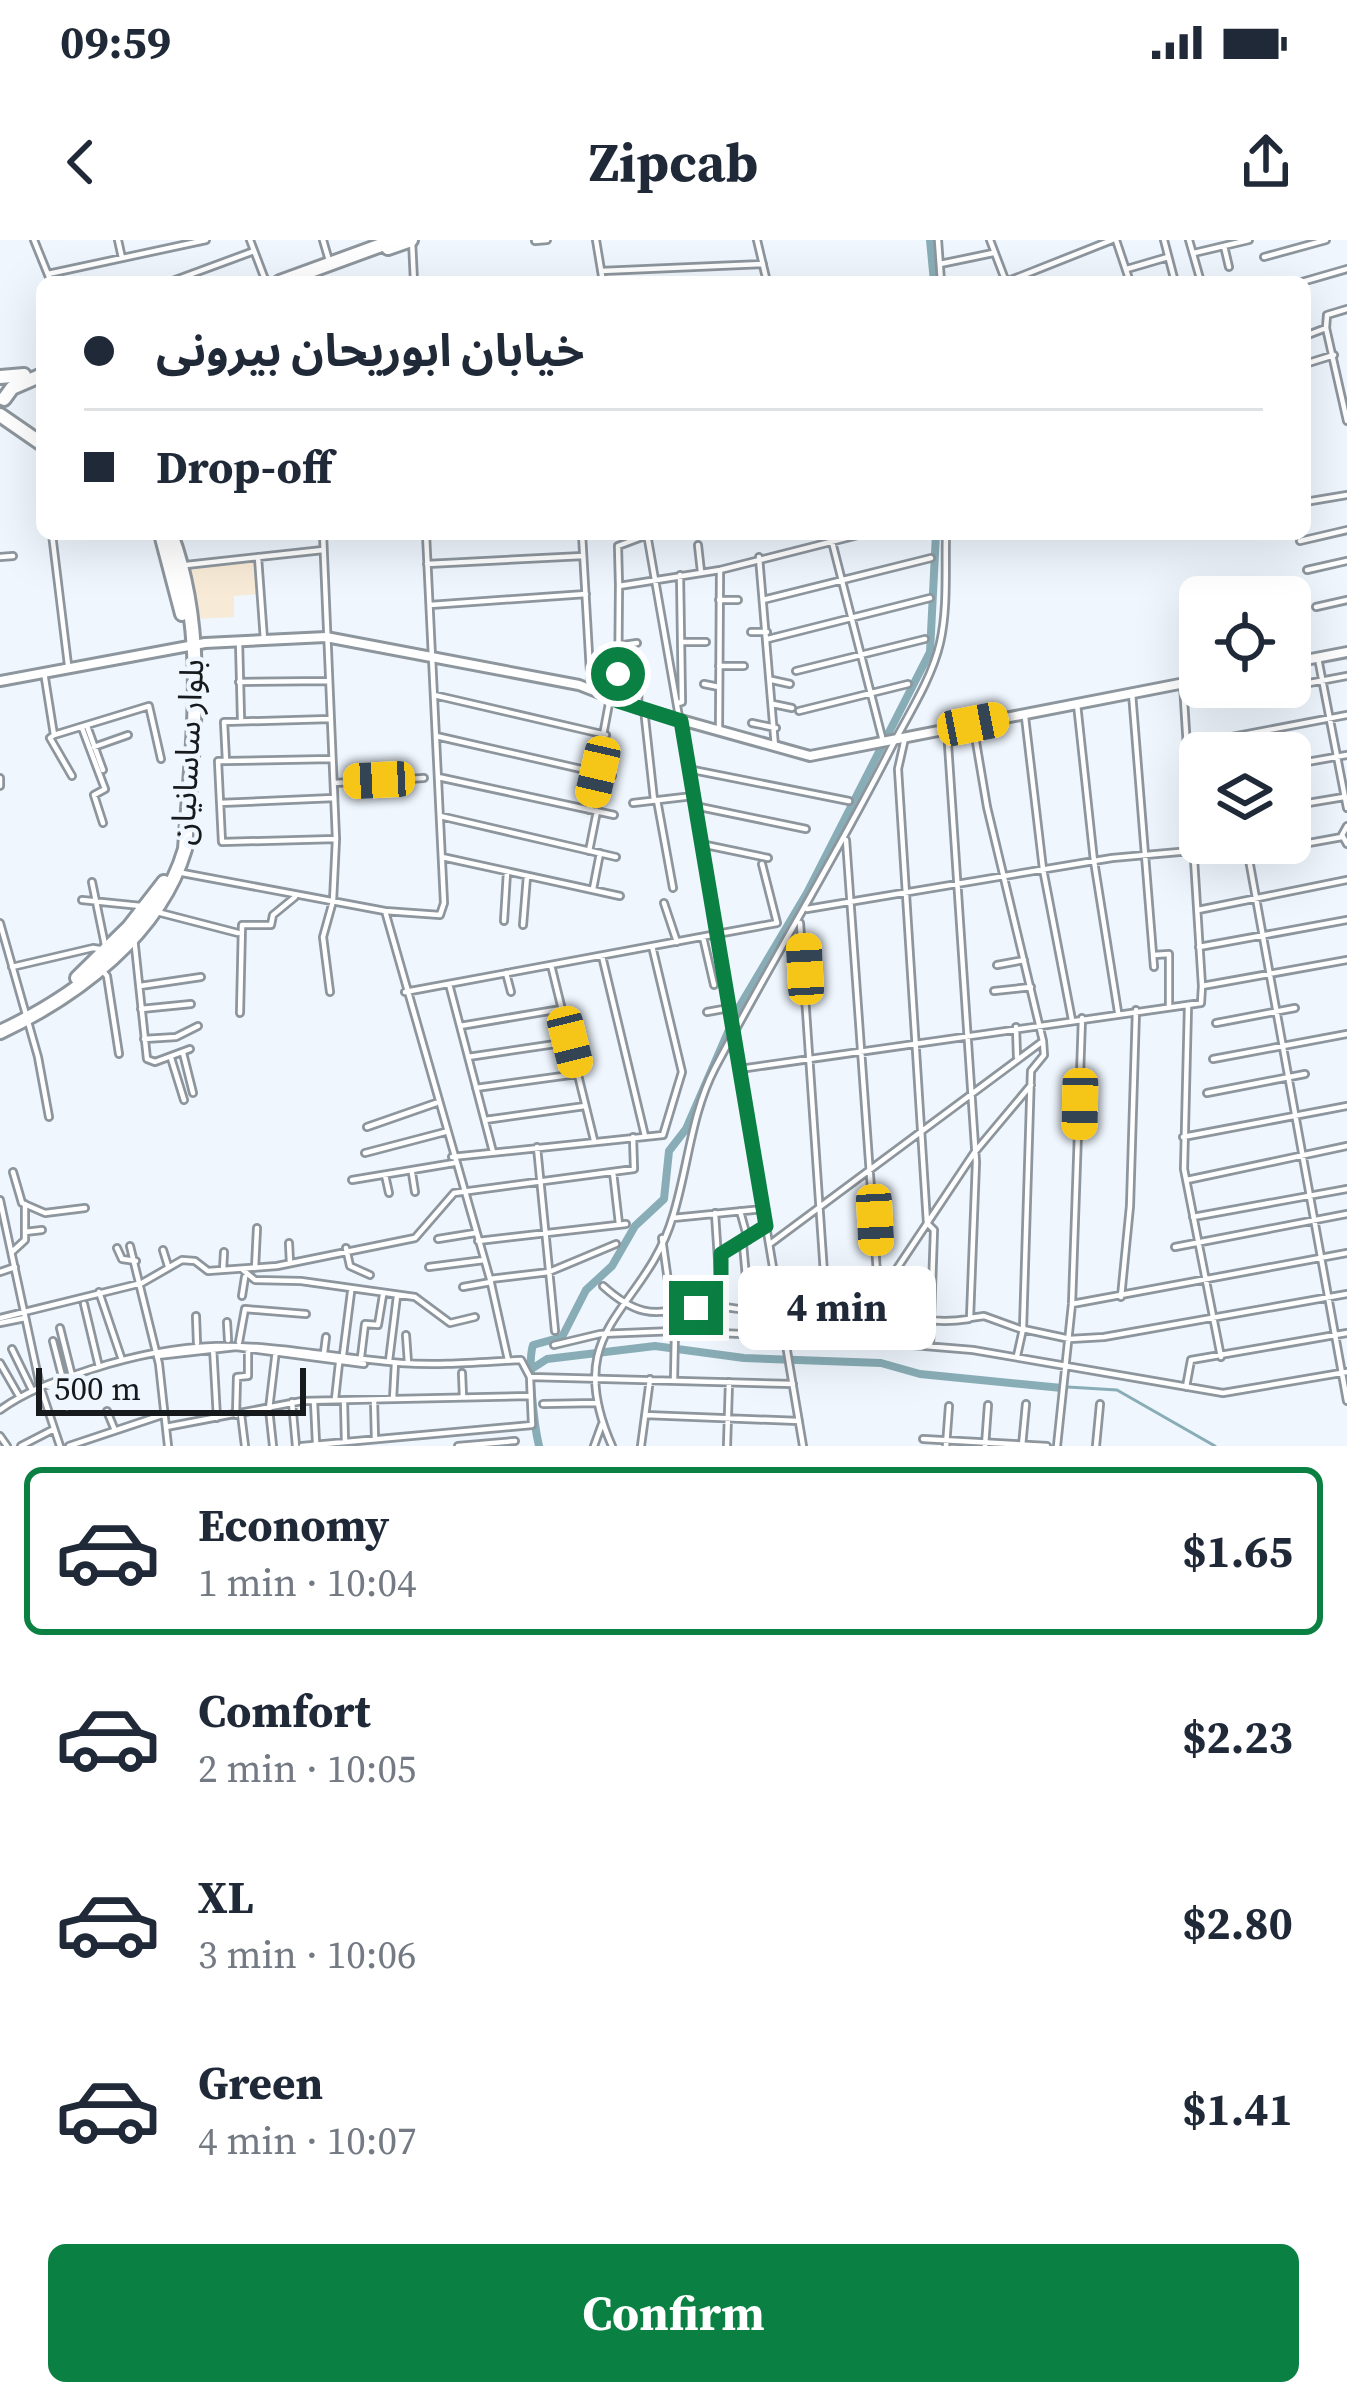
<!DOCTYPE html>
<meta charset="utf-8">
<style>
:root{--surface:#fff;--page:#f2f2f3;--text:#1f2937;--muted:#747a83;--line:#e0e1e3;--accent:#0b8043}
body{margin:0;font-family:"Source Serif 4","Noto Sans Arabic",serif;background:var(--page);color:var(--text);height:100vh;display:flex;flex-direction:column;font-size:45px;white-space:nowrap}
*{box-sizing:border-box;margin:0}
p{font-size:39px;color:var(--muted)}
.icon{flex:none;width:66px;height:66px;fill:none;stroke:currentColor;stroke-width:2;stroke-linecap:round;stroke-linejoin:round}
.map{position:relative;height:1206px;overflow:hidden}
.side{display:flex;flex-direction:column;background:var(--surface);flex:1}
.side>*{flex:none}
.top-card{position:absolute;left:36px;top:36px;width:1275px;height:264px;border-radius:18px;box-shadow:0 12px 48px #0002;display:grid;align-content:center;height:264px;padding:0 48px;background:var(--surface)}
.tools{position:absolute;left:1179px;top:336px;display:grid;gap:24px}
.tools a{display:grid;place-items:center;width:132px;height:132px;border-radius:18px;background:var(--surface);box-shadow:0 12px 48px #0002;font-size:60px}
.scale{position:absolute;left:36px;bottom:30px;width:270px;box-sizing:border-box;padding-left:12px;border:6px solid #171a1d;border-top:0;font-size:33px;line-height:42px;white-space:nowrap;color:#171a1d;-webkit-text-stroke:9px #eff6fe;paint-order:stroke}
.end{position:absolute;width:54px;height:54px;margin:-27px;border:15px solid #0b8043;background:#fff;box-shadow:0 0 0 6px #fff}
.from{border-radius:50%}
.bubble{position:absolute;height:84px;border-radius:18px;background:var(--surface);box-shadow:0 12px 48px #0002;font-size:39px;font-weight:700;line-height:84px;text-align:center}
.car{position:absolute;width:36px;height:72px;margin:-36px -18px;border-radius:15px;box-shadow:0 0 9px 3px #0007;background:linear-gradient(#f5c518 24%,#345 0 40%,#f5c518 0 76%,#345 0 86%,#f5c518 0)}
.top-card b{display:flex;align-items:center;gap:42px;height:114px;font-size:45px}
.top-card b+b{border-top:3px solid var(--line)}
.top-card i{width:30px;height:30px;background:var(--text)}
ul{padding:21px 0 0;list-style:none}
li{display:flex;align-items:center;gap:36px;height:168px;margin:0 24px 18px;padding:0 24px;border:6px solid transparent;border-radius:18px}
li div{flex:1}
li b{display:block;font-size:45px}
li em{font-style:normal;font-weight:700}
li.active{border-color:var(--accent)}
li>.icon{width:108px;height:108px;stroke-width:1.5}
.cta{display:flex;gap:24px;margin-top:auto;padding:24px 48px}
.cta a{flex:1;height:138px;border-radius:18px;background:var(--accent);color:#fff;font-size:48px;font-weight:700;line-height:138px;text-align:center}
.status{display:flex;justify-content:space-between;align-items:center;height:84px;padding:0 60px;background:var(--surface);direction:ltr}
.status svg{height:33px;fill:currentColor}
header{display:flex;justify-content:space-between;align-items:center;height:156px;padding:0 48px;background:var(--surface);font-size:54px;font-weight:700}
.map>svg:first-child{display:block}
</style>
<div class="status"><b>09:59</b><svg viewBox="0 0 49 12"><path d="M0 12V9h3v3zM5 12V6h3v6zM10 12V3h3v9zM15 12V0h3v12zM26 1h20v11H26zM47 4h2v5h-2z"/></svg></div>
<header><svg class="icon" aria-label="back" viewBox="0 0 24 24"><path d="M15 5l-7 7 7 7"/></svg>Zipcab<svg class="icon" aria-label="share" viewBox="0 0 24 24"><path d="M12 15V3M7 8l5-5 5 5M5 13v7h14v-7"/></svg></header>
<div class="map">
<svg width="1347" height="1206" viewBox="0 0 1347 1206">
<rect width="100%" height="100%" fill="#eff6fe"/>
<!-- education -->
<path fill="#f7ead6" d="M256,321L258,354L234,356V377L194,379L187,329Z"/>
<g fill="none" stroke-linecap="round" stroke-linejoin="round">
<!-- stream -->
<path stroke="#89adb6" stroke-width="3" d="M1068,1147L1117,1150L1215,1206"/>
<!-- river -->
<path stroke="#89adb6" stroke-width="8" d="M930,0L934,42
M530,1130L547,1119L655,1106L744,1118L881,1123L920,1134L1062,1148
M539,1206C534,1185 527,1123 533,1105L562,1097L586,1050L612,1026L635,986L664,959L669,911L686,889L738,769L807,653L930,412L936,294"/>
<!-- street casing -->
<g stroke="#8d959d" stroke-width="10">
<path id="street" d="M34,0L51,42
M118,0L122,18
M250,0L266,42
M323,0L330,24
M412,0L414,42
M596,0L603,42
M757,0L767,42
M938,0L941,42
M990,0L1006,42L1112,0
M1116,0L1130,42
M1164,0L1175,42
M1189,0L1201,42
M535,1L547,0
M1224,6L1229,27
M1194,13L1249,0
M1264,17L1326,0
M940,24L993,13
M1127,29L1168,17
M601,31L763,24
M48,34L206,0
M170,42L254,11
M1302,42L1347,29
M1326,88L1347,181
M1305,96L1326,88L1327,75L1347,69
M1305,124L1334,115
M1305,262L1347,255
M52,294L68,425
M323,294L336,599L333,661L323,697L330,752
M582,294L591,449
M830,294L883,501
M1300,301L1347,290
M698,305L701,332
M0,317L13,316
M258,317L264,400
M759,317L775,507
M427,324L583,316
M186,325L323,310
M1307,330L1347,321
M619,345L618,306L647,295L679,294
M719,360H738
M763,360L931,318
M430,365L586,354
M1316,367L1347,360
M751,392H767
M768,399L930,358
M239,401L241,479
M681,402H706
M617,406L637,403
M1318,418L1347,568
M719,426H744
M796,431L925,399
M44,432L54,495L50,498L72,536
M772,440L790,444
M239,442L328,441
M704,444L719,447
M1183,444L1202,746
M1132,453L1154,727
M434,455L606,495
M618,461L619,346L720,330L862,294
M1208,462L1347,436
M678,463L682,462L680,335
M773,464L792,468
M1077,464L1094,621L1118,772
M638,468L639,436
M644,469L654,560
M799,471L908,444
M1025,477L1043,629L1072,780
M330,479L224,482L226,521H218L222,602L336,599
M752,483L776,488
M973,484L987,567L1043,801L1044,815L1031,831L1023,1089L1017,1116
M87,486L103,530
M82,488L105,549L94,555L103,583
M947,489L976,922L970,1078L984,1076L1020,1089
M719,490L720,330
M54,495L149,466L161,519
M436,496L612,536
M905,498L898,529L927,983L934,990L930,1106
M1190,505L1347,475
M94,507L128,495
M226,521L332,519
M1290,525L1347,515
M688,529L849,561
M438,537L614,575
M0,538V546
M334,543L424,538
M657,560L673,648
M220,563L334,558
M633,563L693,556
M695,566L806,589
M1290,566L1344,557
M589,570L610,458
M440,576L616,617
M1347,586L1342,595L1347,604
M846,600L878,1047
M701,604L768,618
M589,611L597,571
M1248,614L1347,1161
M442,617L620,656
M762,624L777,683L717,694L803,1206
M177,632L385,671L490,1039L508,1120
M593,649L600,613
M82,660L141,666
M664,663L677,702
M807,669L1112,618L1246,606L1248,614L1342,597
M1198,670L1347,640
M385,671L440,675L444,663L426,294
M157,672L238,693
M504,681L507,632
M0,683L38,817L49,877
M800,683L825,1048
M523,685L527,636
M134,697L147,819L155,822L190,809
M703,697L714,745
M1199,707L1347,680
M1154,715L1169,714V765
M602,716L645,896
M551,725L594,900
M997,725L1024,720
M12,727L93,708L106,710L92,642
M101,729L107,736L119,814
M506,733L511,752
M449,744L493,912
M140,746L201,737
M994,751L1031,747
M405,752L717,694L647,294
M1188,766L1184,929L1221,1117
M141,769L191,764
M707,772L729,768
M240,773L242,685H271L273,675L295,657
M1216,783L1295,768
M460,786L561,769
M1016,787L1017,817
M144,799L176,797L198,786
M183,813L193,853
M468,817L569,802
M171,818L184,860
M1213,819L1347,794
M740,829L1201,763L1202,746L1347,720
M476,848L577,834
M1207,853L1305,834
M485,880L585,866
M367,887L436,863
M1183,897L1347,866
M537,907L555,1091
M365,913L445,892
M452,917L663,895L682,832L652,706
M13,932L22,963L45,973L85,968
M613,932L619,984
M412,933L415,952
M385,935L389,953
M352,940L454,923
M1187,940L1347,906
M0,960L40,1146L60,1206
M740,971L748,1000
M715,973L721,1066
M1193,977L1347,949
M673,978L763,969
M25,992L42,990
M662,998L675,1091L674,1140
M438,999L475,993
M478,1001L626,984
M289,1003L290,1023
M743,1004L749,1070
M770,1004L1043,801
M130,1006L159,1124L168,1206
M1175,1007L1347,974
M117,1008L122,1019L136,1021
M346,1008L350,1026L370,1035
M163,1010L168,1026
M13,1011L25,1000V964
M721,1014L767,986
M429,1027L484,1020
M255,1028L257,988
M223,1030L224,1012
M243,1030L255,1040L301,1041L415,1057L450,1083L475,1077
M0,1032L15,1027
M490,1039L549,1032L616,1004
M603,1046C653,1091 666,1063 722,1067C742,1068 760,1075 781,1073
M463,1047L491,1042
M777,1051L879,1047
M99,1052L122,1120
M242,1056L245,1037
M1121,1057L1130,966L1136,770
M84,1064L99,1127
M1072,1064L1347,1013
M870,1069C914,1073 923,1086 969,1079
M196,1076L197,1103
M0,1078L142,1043L182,1020L195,1021L208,1031L277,1026L415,998L454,953L634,929L633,897
M227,1082L228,1100
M0,1083L25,1078
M60,1088L72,1136
M1023,1089L1070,1099L1104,1097L1347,1054
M788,1093L840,1072L870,1069L974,913L1031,845
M406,1095L408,1123
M53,1101L62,1136
M239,1102L245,1069L306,1074
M554,1105L600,1094L675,1091L829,1098L973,1110L1223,1153L1347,1132
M213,1107L217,1178
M12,1109L32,1150
M324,1113L326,1097
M343,1115L351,1052
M157,1116L236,1107L364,1124
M361,1117L365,1084L378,1085L383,1055
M389,1121L397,1056
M0,1123L19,1156
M462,1133L463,1157
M1186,1147L1191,1120L1347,1093
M335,1159L339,1123
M393,1159L395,1123
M374,1160L375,1199
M314,1161L316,1203
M344,1161L345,1202
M292,1162L296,1206
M543,1164L597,1163
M0,1170C29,1149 59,1140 92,1129C222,1088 274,1112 401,1123C441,1126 481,1122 521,1120L530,1137
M107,1171L114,1188
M241,1174L245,1206
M236,1175L237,1137L248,1136V1109
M645,1175L799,1181
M166,1187L302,1161L529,1156
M0,1196L7,1206
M923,1199L1047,1206
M21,1206L54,1189
M69,1206L165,1174
M273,1206L269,1169L276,1110
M302,1206L532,1185L530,1137L793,1144
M458,1206L515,1201
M594,1206L602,1184
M612,1206C559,1086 645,1072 673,976C688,928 691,874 715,828C770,724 832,623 886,518C904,481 931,442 940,403C948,368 945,330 946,294
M641,1206L650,1139
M727,1206L729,1142
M946,1206L949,1166
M985,1206L988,1165
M1022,1206L1026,1164
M1057,1206L1072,1064L1082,778
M1096,1206L1100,1164"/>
</g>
<!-- secondary casing -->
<g stroke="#8d959d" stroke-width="14">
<path id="secondary" d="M1290,423L1347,412
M0,441L205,403L326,397L579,445L638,468L810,516L1200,440"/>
</g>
<!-- highway casing -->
<g stroke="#8d959d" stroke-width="18">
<path id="highway" d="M388,8L411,0
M280,42L395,0
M0,137L24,135
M4,159L12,148L42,135
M0,175L42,204
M161,294L182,374
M77,738L129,687L164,642
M0,792C77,756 160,694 185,609C192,505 209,395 171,294"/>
</g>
<!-- street -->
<use href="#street" stroke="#fff" stroke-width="4.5"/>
<!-- secondary -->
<use href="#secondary" stroke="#fff" stroke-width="8"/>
<!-- highway -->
<use href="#highway" stroke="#fff" stroke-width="12"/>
</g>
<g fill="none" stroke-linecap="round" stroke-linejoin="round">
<!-- route -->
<path stroke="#0b8043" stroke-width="15" d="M618,434V461L681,481L766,986L721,1014V1066L696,1068"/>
</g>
<g text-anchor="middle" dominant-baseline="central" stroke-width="9" stroke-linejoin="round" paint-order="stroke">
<!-- street labels -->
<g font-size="33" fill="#171a1d" stroke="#eff6fe">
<text transform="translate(187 512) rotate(-87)">بلوار ساسانیان</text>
</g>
</g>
</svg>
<div class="tools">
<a><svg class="icon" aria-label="locate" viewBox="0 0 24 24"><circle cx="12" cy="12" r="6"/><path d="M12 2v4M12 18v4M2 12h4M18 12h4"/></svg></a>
<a><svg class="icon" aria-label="layers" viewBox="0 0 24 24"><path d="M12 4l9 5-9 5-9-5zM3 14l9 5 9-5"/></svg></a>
</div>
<div class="scale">500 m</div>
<i class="end from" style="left:618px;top:434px"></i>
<i class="end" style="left:696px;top:1068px"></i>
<div class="bubble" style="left:738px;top:1026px;width:198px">4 min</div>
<i class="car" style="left:973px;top:484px;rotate:79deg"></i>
<i class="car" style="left:598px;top:532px;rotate:193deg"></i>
<i class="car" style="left:379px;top:540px;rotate:267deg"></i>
<i class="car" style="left:805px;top:729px;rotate:357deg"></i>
<i class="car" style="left:570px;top:802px;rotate:166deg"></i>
<i class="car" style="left:1080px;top:864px;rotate:181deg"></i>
<i class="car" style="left:875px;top:980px;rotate:177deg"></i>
<div class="top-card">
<b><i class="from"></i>خیابان ابوریحان بیرونی</b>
<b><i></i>Drop-off</b>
</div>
</div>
<section class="side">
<ul>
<li class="active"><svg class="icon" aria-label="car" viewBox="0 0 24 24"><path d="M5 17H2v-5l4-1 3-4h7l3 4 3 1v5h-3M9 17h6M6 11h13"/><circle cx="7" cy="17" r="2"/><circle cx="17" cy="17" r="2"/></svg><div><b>Economy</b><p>1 min · 10:04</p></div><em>$1.65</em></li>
<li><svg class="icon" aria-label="car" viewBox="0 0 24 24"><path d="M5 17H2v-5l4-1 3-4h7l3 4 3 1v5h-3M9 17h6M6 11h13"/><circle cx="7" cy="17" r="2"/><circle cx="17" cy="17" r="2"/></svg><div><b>Comfort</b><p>2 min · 10:05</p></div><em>$2.23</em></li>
<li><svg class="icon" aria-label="car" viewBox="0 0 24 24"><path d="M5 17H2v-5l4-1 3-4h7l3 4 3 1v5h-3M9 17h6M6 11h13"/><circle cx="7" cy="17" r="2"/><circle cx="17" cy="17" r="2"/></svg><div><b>XL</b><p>3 min · 10:06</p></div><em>$2.80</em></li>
<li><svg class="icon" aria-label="car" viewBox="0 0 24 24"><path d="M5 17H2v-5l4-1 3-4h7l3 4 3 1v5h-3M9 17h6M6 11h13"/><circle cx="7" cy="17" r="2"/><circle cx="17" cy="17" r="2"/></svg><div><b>Green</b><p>4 min · 10:07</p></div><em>$1.41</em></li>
</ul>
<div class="cta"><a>Confirm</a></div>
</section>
